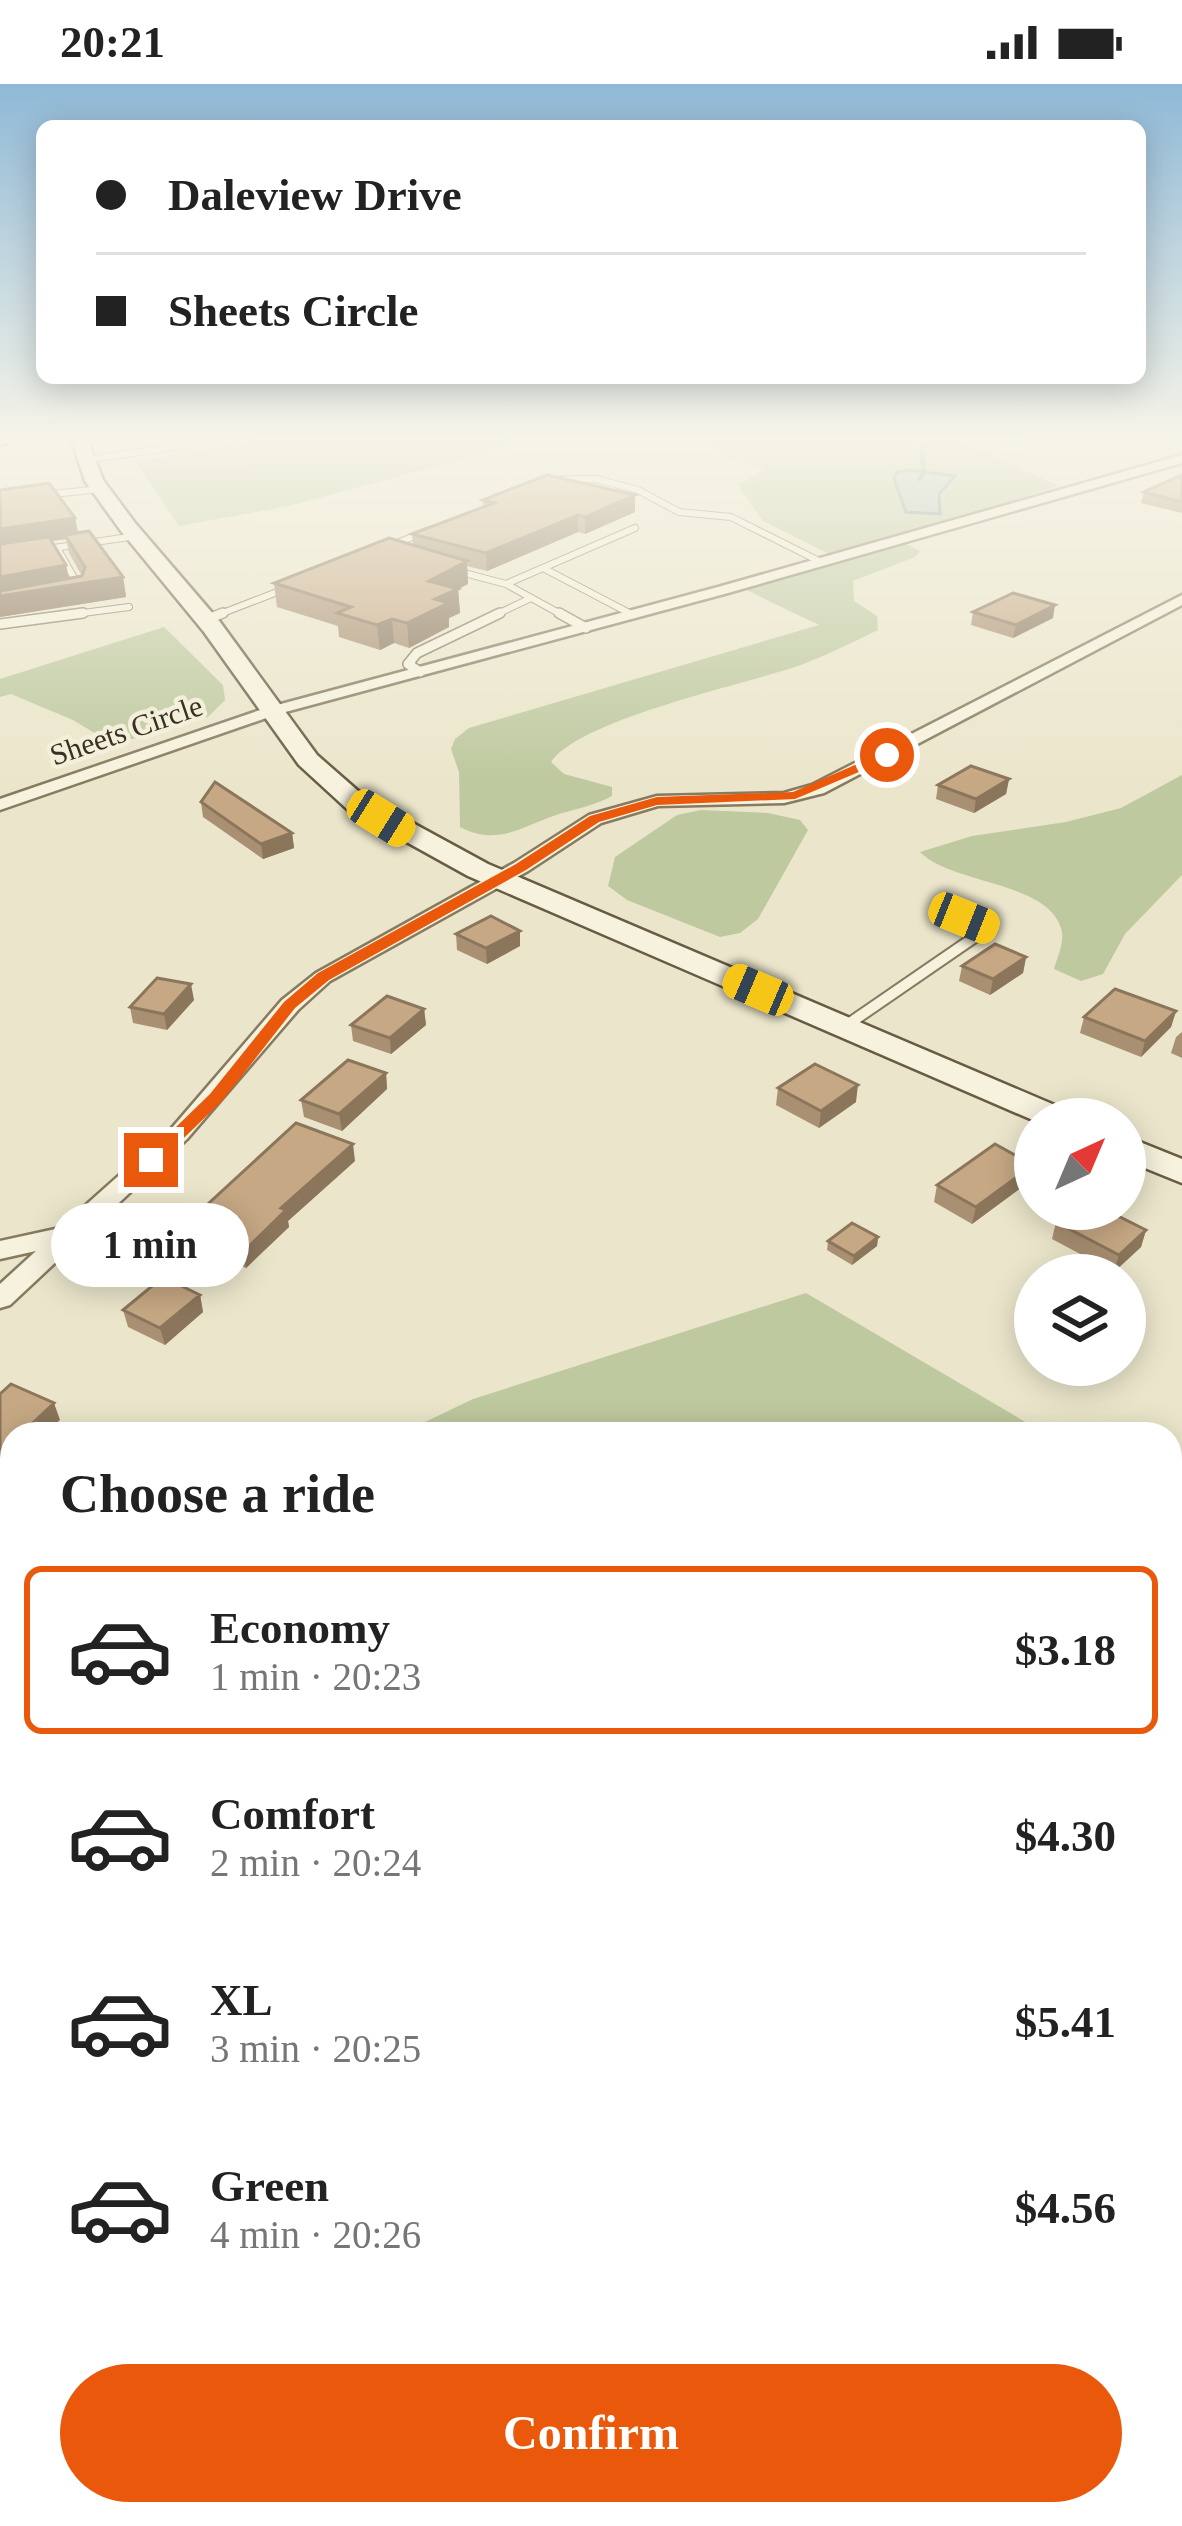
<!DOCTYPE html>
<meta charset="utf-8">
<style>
:root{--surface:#fff;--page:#f2f2f2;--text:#222;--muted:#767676;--line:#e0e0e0;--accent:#ea580c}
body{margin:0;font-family:Georgia,serif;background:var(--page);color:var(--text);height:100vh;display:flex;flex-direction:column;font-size:45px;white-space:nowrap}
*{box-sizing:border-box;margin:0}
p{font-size:39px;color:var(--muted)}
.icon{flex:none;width:66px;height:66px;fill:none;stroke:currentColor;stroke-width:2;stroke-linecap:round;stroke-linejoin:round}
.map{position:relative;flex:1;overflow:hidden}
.panel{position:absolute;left:0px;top:1338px;width:1182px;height:1104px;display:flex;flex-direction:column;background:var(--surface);border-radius:36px 36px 0 0;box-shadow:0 6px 30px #0003}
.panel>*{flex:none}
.guide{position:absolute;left:36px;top:36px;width:1110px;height:264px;border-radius:18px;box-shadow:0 6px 30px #0003;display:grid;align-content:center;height:264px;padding:0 60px;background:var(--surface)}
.needle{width:78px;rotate:44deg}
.buttons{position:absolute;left:1014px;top:1014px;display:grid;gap:24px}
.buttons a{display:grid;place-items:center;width:132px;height:132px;border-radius:50%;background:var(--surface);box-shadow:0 6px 30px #0003;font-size:60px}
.end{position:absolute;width:54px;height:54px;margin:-27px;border:15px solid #ea580c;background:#fff;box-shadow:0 0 0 6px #fff}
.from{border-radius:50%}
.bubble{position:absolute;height:84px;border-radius:42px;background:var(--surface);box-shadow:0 6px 30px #0003;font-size:39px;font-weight:700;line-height:84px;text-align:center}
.car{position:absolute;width:36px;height:72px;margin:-36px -18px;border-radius:15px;box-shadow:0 0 9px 3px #0007;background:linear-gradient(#f5c518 24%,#345 0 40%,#f5c518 0 76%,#345 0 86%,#f5c518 0)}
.guide b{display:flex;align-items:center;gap:42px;height:114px;font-size:45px}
.guide b+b{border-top:3px solid var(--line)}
.guide i{width:30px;height:30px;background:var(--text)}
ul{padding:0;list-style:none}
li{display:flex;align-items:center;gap:36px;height:168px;margin:0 24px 18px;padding:0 36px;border:6px solid transparent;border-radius:18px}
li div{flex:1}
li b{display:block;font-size:45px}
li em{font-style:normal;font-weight:700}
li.on{border-color:var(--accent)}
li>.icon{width:108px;height:108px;stroke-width:1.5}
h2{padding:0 60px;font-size:54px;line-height:144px}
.primary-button{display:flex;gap:24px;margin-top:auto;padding:24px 60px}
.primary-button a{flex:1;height:138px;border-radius:72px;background:var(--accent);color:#fff;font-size:48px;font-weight:700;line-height:138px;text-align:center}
.status{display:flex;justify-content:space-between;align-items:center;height:84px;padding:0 60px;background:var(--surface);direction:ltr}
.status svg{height:33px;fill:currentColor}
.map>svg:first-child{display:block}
</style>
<div class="status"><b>20:21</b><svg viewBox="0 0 49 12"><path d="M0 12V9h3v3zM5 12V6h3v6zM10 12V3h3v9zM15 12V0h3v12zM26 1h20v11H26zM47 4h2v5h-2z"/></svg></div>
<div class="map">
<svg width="1182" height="2442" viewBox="0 0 1182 2442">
<rect width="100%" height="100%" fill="#ebe6cb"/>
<!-- green -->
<path fill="#bec99f" d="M254,354H540L289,422L179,442L136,378Z
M694,354H955L1058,402L837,474L763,437L738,401L765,385L730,375Z
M904,459L920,467L915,473L853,497L854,517L877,532L878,546C853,558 827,571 801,581C747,600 580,635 551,678L564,690L612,703V712C595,721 577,725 559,730C522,742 498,763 460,743L459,688L451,665L455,655L469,644L819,541L744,505Z
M164,543L223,601L225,616L208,633L132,655L106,656L73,636L11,610L0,613V595Z
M1182,691V791L1125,850L1103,890L1081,897L1054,885C1057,874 1064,859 1062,848C1052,797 952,801 920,768L972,752L1066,738L1121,724Z
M701,726L768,729L800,736L808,746L758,835L740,849L720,853L627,816L608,802L615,773L677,731Z
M806,1209L1046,1350H400L473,1315Z
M1170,1420L1182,1426V2442H0V1540L12,1534V2430H1170Z"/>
<!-- water -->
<path fill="#abc0bd" stroke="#728e8b" stroke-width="3" d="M908,386L955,392L939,410L940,430L906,428L894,395L897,388Z"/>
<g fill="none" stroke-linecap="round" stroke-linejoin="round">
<!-- stream -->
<path stroke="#728e8b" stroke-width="4.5" d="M920,354L924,387L920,395"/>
<!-- lane-far2 casing -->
<g stroke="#867a60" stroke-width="8">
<path id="lane-far2" d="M85,376L188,361L196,354
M549,396L596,395L638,406L679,428L731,433L821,478
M44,411L100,405
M57,464L81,506
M383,465L429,446
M40,466L136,452
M543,484L633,531
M453,486L506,500
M60,532L129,523
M215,532L290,503
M493,532L531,514
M564,532L506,500L635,444"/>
</g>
<!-- lane-far1 casing -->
<g stroke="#867a60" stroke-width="12">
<path id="lane-far1" d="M559,529L586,544
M205,536L223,529
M0,540L83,529
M420,588L408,580L417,569L500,529"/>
</g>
<!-- lane casing -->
<g stroke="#867a60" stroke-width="14">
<path id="lane" d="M844,943L988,844L940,824"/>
</g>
<!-- street casing -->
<g stroke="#867a60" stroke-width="5">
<path id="street" d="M1182,371V379L728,509L278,630L0,726V715L266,624L718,503Z
M1182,511V521L824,709L784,719L658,722L601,739L528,787L330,897L298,926L187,1055L10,1221L0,1224V1200L36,1167L0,1175V1157L60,1144L171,1045L282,916L316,889L514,779L589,731L657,712L784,709L812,701Z"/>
</g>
<!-- secondary casing -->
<g stroke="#685b43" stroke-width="5">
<path id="secondary" d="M0,354H24L0,361Z
M71,354H87L103,396L135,439L220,538L317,671L365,713L488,780L1071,1028L1076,1035L1035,1037L468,792L347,725L299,681L204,548L121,447L85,397Z
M1125,1052L1182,1075V1099L1125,1076Z"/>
</g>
<!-- lane-far2 -->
<use href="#lane-far2" stroke="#f6f2dd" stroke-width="6"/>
<!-- lane-far1 -->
<use href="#lane-far1" stroke="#f6f2dd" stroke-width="9"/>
<!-- lane -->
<use href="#lane" stroke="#f6f2dd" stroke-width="10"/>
<!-- street -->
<use href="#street" fill="#f6f2dd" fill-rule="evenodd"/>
<!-- secondary -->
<use href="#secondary" fill="#f6f2dd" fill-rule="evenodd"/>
</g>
<!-- wall -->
<path fill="#aa9072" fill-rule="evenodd" d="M1182,391V429L1141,419L1144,408Z
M0,406L75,434L78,449L123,493L126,513L0,533ZM66,455L69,469L82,492L69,494L66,481L51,457Z
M483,416L635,428L585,450L578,448L487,487L467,482L468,500L458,505L460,529L449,534V543L409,564L394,559L380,566L339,553L338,542L277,523L274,499L413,461L412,450L483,423Z
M973,528L1053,534L1013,554L971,541Z
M1009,695L1006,710L974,729L936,715L938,701Z
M201,718L292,749L294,764L263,775L203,733Z
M520,847V862L487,880L457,866L456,850Z
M1026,873L1023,889L990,911L959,897L962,882Z
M194,916L167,946L133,939L130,923Z
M424,925L426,941L391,970L353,957L351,941Z
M1176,927L1171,943L1141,973L1080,949L1084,933Z
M1182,948V974L1171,969L1176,953Z
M386,989L387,1005L342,1047L304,1033L301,1016Z
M778,1004L856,1018L819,1044L776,1021Z
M355,1077L288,1137L289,1143L246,1184L215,1172L212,1155L214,1154L200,1148L196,1131Z
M1029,1098L972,1140L934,1118L937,1101Z
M1056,1138L1146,1146L1141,1163L1114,1188L1052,1155Z
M878,1153L877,1162L852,1181L827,1166L828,1157Z
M200,1211L203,1228L165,1261L128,1243L123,1226Z"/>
<!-- shaded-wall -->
<path fill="#8b765c" d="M635,411V428L585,450V433Z
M578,431V448L487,487L486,469Z
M75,434L79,453L65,451L66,455L0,464V445Z
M467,477L468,500L458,505L460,529L449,534V543L409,564L407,539L429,497Z
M66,481L70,500L123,493L126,513L0,533V493Z
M1055,521L1053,534L1013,554L1016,541Z
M392,535L394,559L380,566L377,541Z
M1009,695L1006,710L974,729L976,715Z
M292,749L294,764L263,775L261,760Z
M520,847V862L487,880L486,864Z
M1026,873L1023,889L990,911L993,895Z
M191,900L194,916L167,946L164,930Z
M424,925L426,941L391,970L390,954Z
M1176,927L1171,943L1141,973L1145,957Z
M386,989L387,1005L342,1047L339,1030Z
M858,1001L856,1018L819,1044L821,1027Z
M353,1060L355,1077L288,1137L289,1143L246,1184L243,1168L281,1124Z
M1033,1081L1029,1098L972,1140L976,1123Z
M1146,1146L1141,1163L1114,1188L1119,1171Z
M878,1153L877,1162L852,1181L854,1172Z
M200,1211L203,1228L165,1261L160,1244Z
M54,1319L60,1336L45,1350H21Z
M12,1359V1382L0,1394V1370Z"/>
<!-- building -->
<path fill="#c6a884" stroke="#8b765c" stroke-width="3" d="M547,391L635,411L585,433L578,431L486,469L412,450L494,419L483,416Z
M1182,391V418L1144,408Z
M49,399L75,434L0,445V406Z
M89,447L123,493L0,512V507L82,492L85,483L65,451Z
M49,453L66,481L0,493V460Z
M389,454L467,477L429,497L458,505L435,515L448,519L407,539L392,535L377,541L337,529L351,523L274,499Z
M1013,509L1055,521L1016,541L973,528Z
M971,682L1009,695L976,715L938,701Z
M215,698L292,749L261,760L201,718Z
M491,832L520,847L486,864L456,850Z
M995,860L1026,873L993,895L962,882Z
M157,894L191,900L164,930L130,923Z
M1115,905L1176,927L1145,957L1084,933Z
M387,912L424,925L390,954L351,941Z
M348,976L386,989L339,1030L301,1016Z
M815,980L858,1001L821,1027L778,1004Z
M296,1039L353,1060L281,1124L286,1126L243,1168L212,1155L225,1143L196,1131Z
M995,1060L1033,1081L976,1123L937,1101Z
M1071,1125H1104L1146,1146L1119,1171L1056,1138Z
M852,1139L878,1153L854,1172L828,1157Z
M163,1193L200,1211L160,1244L123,1226Z
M11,1300L54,1319L21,1350H12V1359L0,1370V1310Z"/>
<!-- sky -->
<linearGradient id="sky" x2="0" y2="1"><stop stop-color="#8fb9d7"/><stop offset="0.51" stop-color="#f6f4e8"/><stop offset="1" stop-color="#f6f4e8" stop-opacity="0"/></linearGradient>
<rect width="1182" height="696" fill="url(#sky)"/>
<!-- route -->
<path fill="#ea580c" d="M887,667L892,674L795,715L657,721L599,738L526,786L329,896L295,924L222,1017L157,1080L142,1076L210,1010L284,918L318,889L516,780L590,732L657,713L793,708Z"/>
<g text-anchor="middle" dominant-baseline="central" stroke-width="9" stroke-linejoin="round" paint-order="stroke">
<!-- far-street labels -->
<g font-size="30" fill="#383022" stroke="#f3efda">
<text transform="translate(126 646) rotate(-19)">Sheets Circle</text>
</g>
</g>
</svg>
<div class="buttons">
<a><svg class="needle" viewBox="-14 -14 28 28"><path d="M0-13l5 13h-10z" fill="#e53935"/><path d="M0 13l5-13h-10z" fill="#767676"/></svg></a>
<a><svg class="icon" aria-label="layers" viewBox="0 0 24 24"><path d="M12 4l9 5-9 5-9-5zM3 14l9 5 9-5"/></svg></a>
</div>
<i class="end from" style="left:887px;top:671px"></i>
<i class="end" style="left:151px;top:1076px"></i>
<div class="bubble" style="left:51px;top:1119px;width:198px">1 min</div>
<i class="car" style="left:381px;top:734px;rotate:122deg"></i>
<i class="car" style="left:964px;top:834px;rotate:112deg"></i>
<i class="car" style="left:758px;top:906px;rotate:293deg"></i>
<div class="guide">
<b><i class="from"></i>Daleview Drive</b>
<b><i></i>Sheets Circle</b>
</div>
<section class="panel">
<h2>Choose a ride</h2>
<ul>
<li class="on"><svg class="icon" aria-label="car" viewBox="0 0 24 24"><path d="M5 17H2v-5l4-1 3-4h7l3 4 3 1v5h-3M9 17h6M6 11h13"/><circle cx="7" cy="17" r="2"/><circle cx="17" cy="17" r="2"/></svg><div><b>Economy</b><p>1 min · 20:23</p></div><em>$3.18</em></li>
<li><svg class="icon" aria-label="car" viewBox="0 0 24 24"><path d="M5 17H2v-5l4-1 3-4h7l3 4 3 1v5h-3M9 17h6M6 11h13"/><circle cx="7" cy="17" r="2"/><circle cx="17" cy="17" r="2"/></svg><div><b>Comfort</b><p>2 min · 20:24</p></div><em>$4.30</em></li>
<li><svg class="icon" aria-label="car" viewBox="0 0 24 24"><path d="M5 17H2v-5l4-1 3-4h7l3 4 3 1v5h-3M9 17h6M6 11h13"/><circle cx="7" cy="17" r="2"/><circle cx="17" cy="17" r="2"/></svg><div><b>XL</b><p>3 min · 20:25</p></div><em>$5.41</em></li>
<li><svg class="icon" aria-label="car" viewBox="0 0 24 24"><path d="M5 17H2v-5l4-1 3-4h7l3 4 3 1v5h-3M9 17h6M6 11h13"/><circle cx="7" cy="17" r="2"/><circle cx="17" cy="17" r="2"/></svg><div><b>Green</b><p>4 min · 20:26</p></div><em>$4.56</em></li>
</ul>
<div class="primary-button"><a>Confirm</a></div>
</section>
</div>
